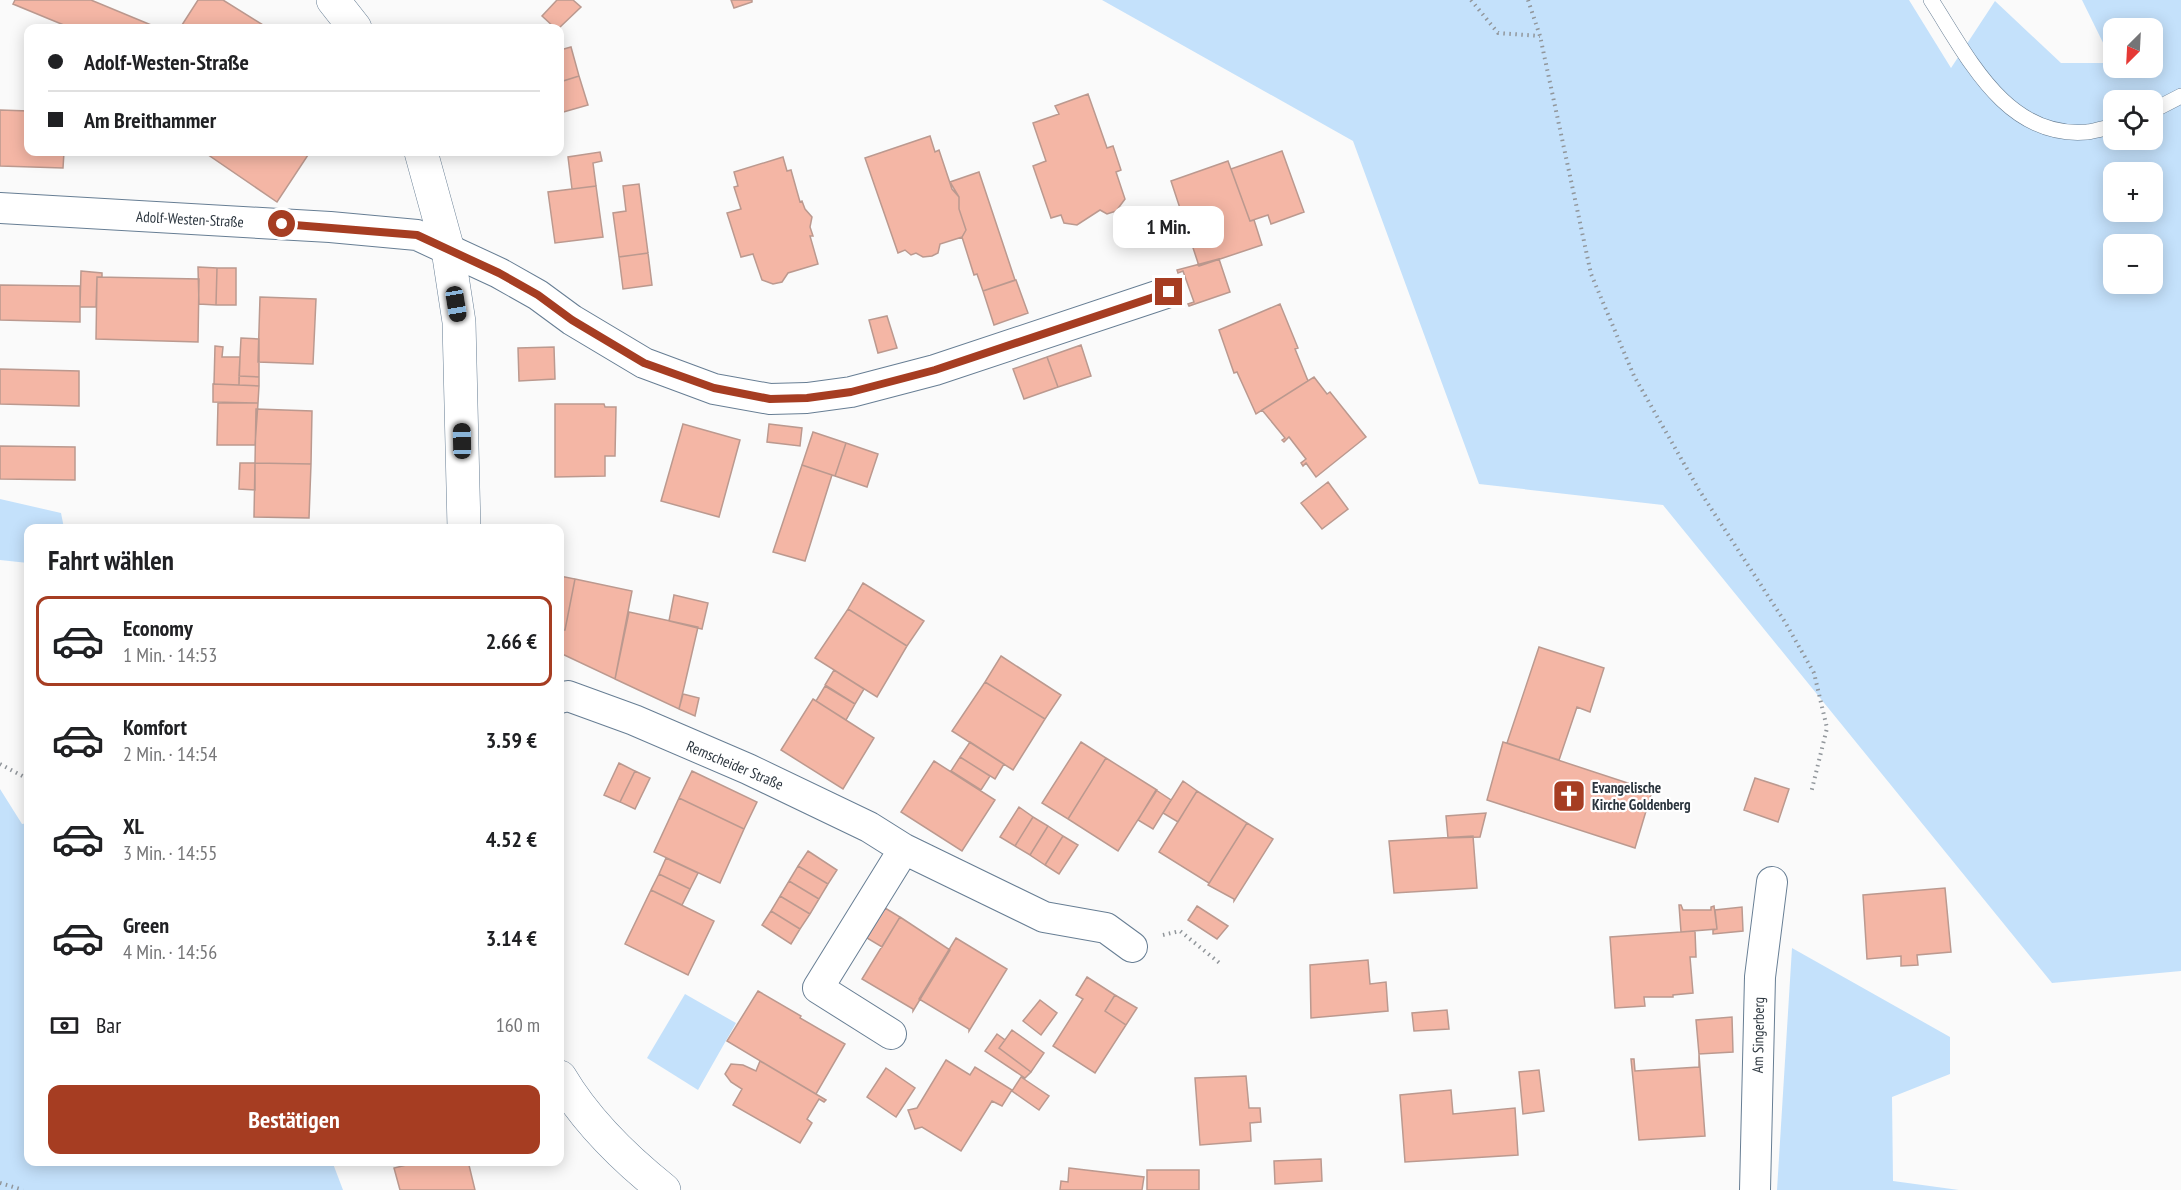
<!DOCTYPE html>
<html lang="de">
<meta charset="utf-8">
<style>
:root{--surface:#fff;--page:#f2f2f2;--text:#202124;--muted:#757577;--line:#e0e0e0;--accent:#a63d22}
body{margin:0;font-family:"PT Sans Narrow",sans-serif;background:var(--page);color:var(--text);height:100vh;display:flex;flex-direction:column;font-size:22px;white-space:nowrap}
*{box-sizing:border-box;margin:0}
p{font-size:20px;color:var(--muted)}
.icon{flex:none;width:33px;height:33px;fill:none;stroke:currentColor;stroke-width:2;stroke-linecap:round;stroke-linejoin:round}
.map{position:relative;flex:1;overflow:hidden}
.details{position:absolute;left:24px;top:524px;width:540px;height:642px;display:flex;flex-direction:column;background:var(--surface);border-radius:12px;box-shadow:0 3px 15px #0003}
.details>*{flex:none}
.banner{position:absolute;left:24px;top:24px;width:540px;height:132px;border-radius:12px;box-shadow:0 3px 15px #0003;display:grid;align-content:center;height:132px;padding:0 24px;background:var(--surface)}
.needle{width:39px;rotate:204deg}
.controls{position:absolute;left:2103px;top:18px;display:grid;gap:12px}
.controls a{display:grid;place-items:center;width:60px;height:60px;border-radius:12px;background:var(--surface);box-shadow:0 3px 15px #0003;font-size:30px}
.end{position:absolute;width:27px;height:27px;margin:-14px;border:8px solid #a63d22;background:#fff;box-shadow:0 0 0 3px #fff}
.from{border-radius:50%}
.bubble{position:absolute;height:42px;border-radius:12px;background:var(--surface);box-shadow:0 3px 15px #0003;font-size:20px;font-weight:600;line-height:42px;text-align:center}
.car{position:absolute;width:18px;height:36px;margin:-18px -9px;border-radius:8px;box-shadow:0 0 4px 2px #0007;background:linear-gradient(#222 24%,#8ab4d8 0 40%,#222 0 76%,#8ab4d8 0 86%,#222 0)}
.banner b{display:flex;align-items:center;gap:21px;height:57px;font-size:22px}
.banner b+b{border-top:2px solid var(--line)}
.banner i{width:15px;height:15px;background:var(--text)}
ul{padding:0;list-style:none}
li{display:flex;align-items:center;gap:18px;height:90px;margin:0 12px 9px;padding:0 12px;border:3px solid transparent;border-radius:12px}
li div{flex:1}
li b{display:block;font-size:22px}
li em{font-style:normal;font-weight:600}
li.current{border-color:var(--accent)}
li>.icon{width:54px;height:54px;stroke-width:1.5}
h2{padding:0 24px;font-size:27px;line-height:72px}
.pay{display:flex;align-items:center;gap:15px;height:66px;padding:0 24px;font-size:22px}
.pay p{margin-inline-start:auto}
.primary-button{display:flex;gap:12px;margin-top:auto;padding:12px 24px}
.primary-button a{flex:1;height:69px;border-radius:12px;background:var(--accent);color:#fff;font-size:24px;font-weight:600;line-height:69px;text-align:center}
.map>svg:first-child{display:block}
</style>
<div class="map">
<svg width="2181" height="1190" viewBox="0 0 2181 1190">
<rect width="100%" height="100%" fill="#fafafa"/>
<!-- green -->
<path fill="#c4e1fb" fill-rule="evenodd" d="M1102,0H1909L1951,68L1995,1L2061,63H2113L2114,68H2152V28H2114L2113,63L2082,0H2181V971L2052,983L1663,505L1479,484L1353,141ZM2114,100H2152V140H2114ZM2114,172H2152V212H2114ZM2114,244H2152V284H2114Z
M0,499L61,513L64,528H28V563L0,560Z
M0,789L22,824L28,823V1161H332L343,1190H0Z
M1792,948L1950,1037V1074L1892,1097L1893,1181L1959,1190H1777Z
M685,994L736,1023L698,1090L647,1058Z"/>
<!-- building -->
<path fill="#f4b6a5" stroke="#bb998f" stroke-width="1.5" d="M15,0H91L156,27L71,28L13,4Z
M198,0H223L268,28H180Z
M557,0H573L581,7L559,28H555L542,16Z
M731,0H752V2L734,8Z
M571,47L579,76L560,82V50Z
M579,76L588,105L560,113V82Z
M1088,94L1107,148L1113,146L1121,170L1116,172L1125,199L1116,211L1107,214L1100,210L1077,225L1064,223L1061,215L1051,218L1033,166L1046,161L1033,123L1059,114L1055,106Z
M0,110L28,111V152H64L63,168L0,166Z
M930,136L935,152L939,150L952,189L959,197V209L966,230L962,237L940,244L938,253L932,256L923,257L916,253L911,255L905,250L898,253L865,158Z
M1282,151L1304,212L1271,224L1268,215L1250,221L1231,169Z
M204,152H310L277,202Z
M600,152L602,161L593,163L596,186L572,189L568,157Z
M783,157L787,171L791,170L800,202L802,201L805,209L812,217L810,227L813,236H810L818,264L788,273L782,282L773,284L762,280L753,254L741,257L727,213L741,209L734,187L738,186L734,172Z
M1228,161L1250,221L1254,220L1262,245L1199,266L1171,181Z
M979,172L1015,280L983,291L977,274L974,275L962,237L966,230L959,209V197L950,182Z
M639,184L648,253L619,257L613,213L626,211L623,186Z
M596,186L603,237L555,243L548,192Z
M648,253L652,285L623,289L619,257Z
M1219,259L1230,292L1189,306L1188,304L1194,302L1183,271L1178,273L1177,270Z
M198,267L217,268L216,305L199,304Z
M217,268H236V305H216Z
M81,271L102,273V277H97L96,307H80Z
M97,277L199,279L198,342L96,339Z
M1016,280L1028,313L994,325L983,291Z
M0,285L80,286V322L0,320Z
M260,297L316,299L313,364L258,362Z
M1280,304L1298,348L1295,349L1308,381L1256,414L1237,372L1234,373L1219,330Z
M887,316L897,348L878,353L869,320Z
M241,338L259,339V377L239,376Z
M1081,345L1091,376L1058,387L1047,357Z
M215,346L223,347L222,357H240L239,385L214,384Z
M554,347L555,379L519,381L518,348Z
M1047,357L1058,387L1024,399L1013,369Z
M0,369L79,371V406L0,404Z
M239,376L259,377V386L239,385Z
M1314,377L1327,394L1330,392L1366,437L1316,477L1306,463L1303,466L1301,463L1306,459L1289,437L1284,442L1282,440L1285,438L1262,410Z
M213,384L259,386L258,403L213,402Z
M218,403H258L255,445H217Z
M555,404H604L605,407H616L615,456H605V476L555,477Z
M256,409L312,411L311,464L255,463Z
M683,424L740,440L719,517L661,501Z
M769,424L802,428L800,446L767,442Z
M813,432L846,443L835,476L802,465Z
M846,443L878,454L867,487L835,476Z
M0,446L75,447V480L0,479Z
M240,463H255V490L239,489Z
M255,463L311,464L309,518L254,517Z
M802,465L832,475L805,561L773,552Z
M1328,482L1348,509L1322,529L1301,503Z
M560,576L575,579L565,630H560Z
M575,579L632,591L615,679L560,653L561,630H565Z
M863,583L924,621L907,646L848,609Z
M674,595L708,603L702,629L669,621Z
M848,609L907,646L877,697L815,658Z
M629,612L698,627L679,709L615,679Z
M1539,647L1604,668L1590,712L1577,707L1559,760L1507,743Z
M1001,656L1061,695L1045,719L985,682Z
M834,670L864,689L855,704L825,685Z
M985,682L1045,719L1013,770L952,731Z
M825,686L855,704L846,720L816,701Z
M683,694L699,698L695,716L679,709Z
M813,699L874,738L843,789L781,750Z
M970,742L1004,764L995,779L960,757Z
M1081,742L1106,758L1068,819L1042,803Z
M1503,742L1652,791L1635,848L1487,800Z
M960,757L990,776L981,790L951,771Z
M1106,758L1157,790L1118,851L1068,819Z
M934,761L995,800L962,851L901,812Z
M619,763L635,771L620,802L604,795Z
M635,771L650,778L635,809L620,802Z
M692,771L757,802L744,829L679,798Z
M1755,778L1789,789L1778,822L1744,810Z
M1183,781L1197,791L1178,822L1163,813Z
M1156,790L1171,800L1153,829L1138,820Z
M1197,791L1247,823L1208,885L1209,883L1159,852Z
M679,798L744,829L720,883L654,852Z
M1019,807L1033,817L1015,846L1000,837Z
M1486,813L1480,837L1448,838L1446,816Z
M1033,817L1048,826L1030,855L1015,846Z
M1247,823L1273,839L1234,901V899L1208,885Z
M1048,826L1063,836L1045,865L1030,855Z
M1063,836L1078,845L1059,874L1045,865Z
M1473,836L1477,888L1394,893L1389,841Z
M808,851L837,870L828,884L798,866Z
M666,858L698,873L690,889L659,874Z
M798,866L828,884L819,899L789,881Z
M659,874L690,889L682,905L651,890Z
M789,881L819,899L810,914L780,896Z
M1945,888L1951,952L1917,955L1918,965L1901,966V956L1867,959L1863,895Z
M651,890L714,921L688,975L625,944Z
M780,896L810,914L800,929L771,911Z
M1679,905H1681L1683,910H1711V907L1714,906L1717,929L1681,932Z
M1197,906L1228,926L1217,939L1188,920Z
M1742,907L1743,931L1713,934V930L1717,929L1715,910Z
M885,908L900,917L882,947L867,938Z
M771,911L800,929L791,944L762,925Z
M900,917L950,950L913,1011V1009L862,979Z
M1695,931L1696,957H1690L1693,993L1673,995V997H1644L1645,1006L1615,1008L1610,937Z
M956,938L1007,969L969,1031V1029L919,999Z
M1368,960L1370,984L1386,982L1388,1011L1311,1018L1310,965Z
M1087,977L1115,995L1105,1011L1126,1025L1095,1073L1053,1046L1083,999L1076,995Z
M758,991L801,1016L800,1018L845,1044L816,1094L727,1041Z
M1115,995L1137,1008L1126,1025L1105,1011Z
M1040,1000L1057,1013L1041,1035L1023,1021Z
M1447,1010L1449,1029L1414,1031L1412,1013Z
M1732,1017L1733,1052L1699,1054L1696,1020Z
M1012,1030L1044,1053L1031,1072L999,1048Z
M997,1034L1005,1040L999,1048L1031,1072L1025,1078L985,1051Z
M1699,1054L1705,1136L1639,1140L1631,1059H1634L1635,1071L1699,1067Z
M946,1060L970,1075L975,1067L1012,1090L1002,1106L992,1101L961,1151L922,1127L915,1129L908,1110L917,1108Z
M760,1061L826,1100L824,1102L819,1099L807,1119L812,1123L800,1143L733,1105L742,1089L731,1082L725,1074L731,1064L743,1065L756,1071Z
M886,1068L915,1088L896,1117L867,1097Z
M1539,1070L1544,1111L1523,1114L1519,1072Z
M1246,1076L1249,1108H1260L1261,1122L1250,1123L1251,1141L1200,1145L1195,1078Z
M1021,1077L1049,1096L1039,1110L1012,1091Z
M1451,1090L1453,1114L1515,1108L1518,1155L1405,1162L1400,1095Z
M1321,1159L1322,1181L1275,1184L1274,1161Z
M423,1161H468L475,1190H400L394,1168Z
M1069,1168L1144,1177L1142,1190H1060L1061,1181L1068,1182Z
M1147,1170H1199V1190H1147Z"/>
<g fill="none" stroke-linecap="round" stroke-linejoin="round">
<!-- service casing -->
<g stroke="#677e94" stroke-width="16">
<path id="service" d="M1931,0C1968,57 2006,139 2087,132C2095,131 2105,128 2114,126
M2152,111L2181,96"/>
</g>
<!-- minor casing -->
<g stroke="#677e94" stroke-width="32">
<path id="minor" d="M0,208L330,227L417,235L499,273L538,295L572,320L644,363L714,389L770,399L807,398L851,392L935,370L1169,292
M560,698L568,696L634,720L748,769L869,827L904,849L1044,917L1106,928L1132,947
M891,1034L818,988L904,849
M1755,1190L1760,977L1772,882"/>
</g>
<!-- secondary casing -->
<g stroke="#677e94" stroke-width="34">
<path id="secondary" d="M333,0L355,28
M421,152L448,250L459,322L464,528
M560,1077C586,1121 624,1158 664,1190"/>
</g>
<!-- path -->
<path stroke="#91969b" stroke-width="4" stroke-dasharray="1.5 4.5" stroke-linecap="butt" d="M1471,0L1498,33L1540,36
M1528,0L1540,36L1591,274L1634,376L1699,490L1785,622L1814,673L1827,728L1811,793
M0,764L28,779
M1163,935L1180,931L1222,965
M0,1183L23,1190"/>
<!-- service -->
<use href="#service" stroke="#fff" stroke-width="15"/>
<!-- minor -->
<use href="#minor" stroke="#fff" stroke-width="30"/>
<!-- secondary -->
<use href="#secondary" stroke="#fff" stroke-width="33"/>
</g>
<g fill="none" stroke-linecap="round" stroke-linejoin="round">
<!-- route -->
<path stroke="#a63d22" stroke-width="8" d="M282,224L417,235L499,273L538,295L572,320L644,363L714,388L770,399L807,398L851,392L935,370L1169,292"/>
</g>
<!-- icons -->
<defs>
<g id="church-square" transform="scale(1.725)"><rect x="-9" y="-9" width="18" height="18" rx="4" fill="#a63d22" stroke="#fff"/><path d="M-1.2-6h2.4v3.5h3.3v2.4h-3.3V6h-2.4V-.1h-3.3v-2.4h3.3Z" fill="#fff"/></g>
</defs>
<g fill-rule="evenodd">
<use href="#church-square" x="1569" y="796"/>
</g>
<g text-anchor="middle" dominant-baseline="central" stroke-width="4.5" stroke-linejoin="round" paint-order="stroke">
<!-- street labels -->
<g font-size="15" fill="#2c363f" stroke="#fff">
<text transform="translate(190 219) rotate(3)">Adolf-Westen-Straße</text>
<text transform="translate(735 765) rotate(23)">Remscheider Straße</text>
<text transform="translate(1758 1035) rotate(-89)">Am Singerberg</text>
</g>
<!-- poi labels -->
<g font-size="15" font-weight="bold" fill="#2c363f" stroke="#fff" text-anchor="start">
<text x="1592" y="787">Evangelische<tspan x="1592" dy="17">Kirche Goldenberg</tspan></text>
</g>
</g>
</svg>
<div class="controls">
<a><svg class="needle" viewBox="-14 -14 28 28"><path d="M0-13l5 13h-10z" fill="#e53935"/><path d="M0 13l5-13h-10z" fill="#757577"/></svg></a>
<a><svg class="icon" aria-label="locate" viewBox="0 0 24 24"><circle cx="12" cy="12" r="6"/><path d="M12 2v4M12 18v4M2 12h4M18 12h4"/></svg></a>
<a>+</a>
<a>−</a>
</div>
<i class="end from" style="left:282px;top:224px"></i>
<i class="end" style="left:1169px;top:292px"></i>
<div class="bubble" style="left:1113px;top:206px;width:111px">1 Min.</div>
<i class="car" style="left:456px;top:304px;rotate:171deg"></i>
<i class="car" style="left:462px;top:441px;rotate:359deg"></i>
<div class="banner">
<b><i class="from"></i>Adolf-Westen-Straße</b>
<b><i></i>Am Breithammer</b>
</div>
<section class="details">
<h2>Fahrt wählen</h2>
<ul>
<li class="current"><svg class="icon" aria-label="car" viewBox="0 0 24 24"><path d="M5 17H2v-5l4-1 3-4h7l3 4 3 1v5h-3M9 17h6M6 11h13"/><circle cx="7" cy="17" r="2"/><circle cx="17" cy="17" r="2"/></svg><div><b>Economy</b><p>1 Min. · 14:53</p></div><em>2.66 €</em></li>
<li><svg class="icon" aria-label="car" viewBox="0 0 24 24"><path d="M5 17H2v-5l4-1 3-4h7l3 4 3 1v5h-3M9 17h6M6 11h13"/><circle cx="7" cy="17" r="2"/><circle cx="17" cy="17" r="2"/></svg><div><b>Komfort</b><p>2 Min. · 14:54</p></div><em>3.59 €</em></li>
<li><svg class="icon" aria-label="car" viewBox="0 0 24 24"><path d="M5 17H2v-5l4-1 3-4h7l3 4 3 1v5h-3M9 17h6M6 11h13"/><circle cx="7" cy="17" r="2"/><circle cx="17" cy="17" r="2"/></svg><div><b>XL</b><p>3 Min. · 14:55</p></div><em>4.52 €</em></li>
<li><svg class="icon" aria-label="car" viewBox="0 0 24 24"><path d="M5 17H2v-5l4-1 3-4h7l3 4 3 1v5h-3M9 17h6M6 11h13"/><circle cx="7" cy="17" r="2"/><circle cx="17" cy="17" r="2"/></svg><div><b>Green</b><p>4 Min. · 14:56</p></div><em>3.14 €</em></li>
</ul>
<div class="pay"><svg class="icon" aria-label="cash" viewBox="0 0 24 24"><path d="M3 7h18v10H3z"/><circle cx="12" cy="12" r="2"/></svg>Bar<p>160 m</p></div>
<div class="primary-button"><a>Bestätigen</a></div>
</section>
</div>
